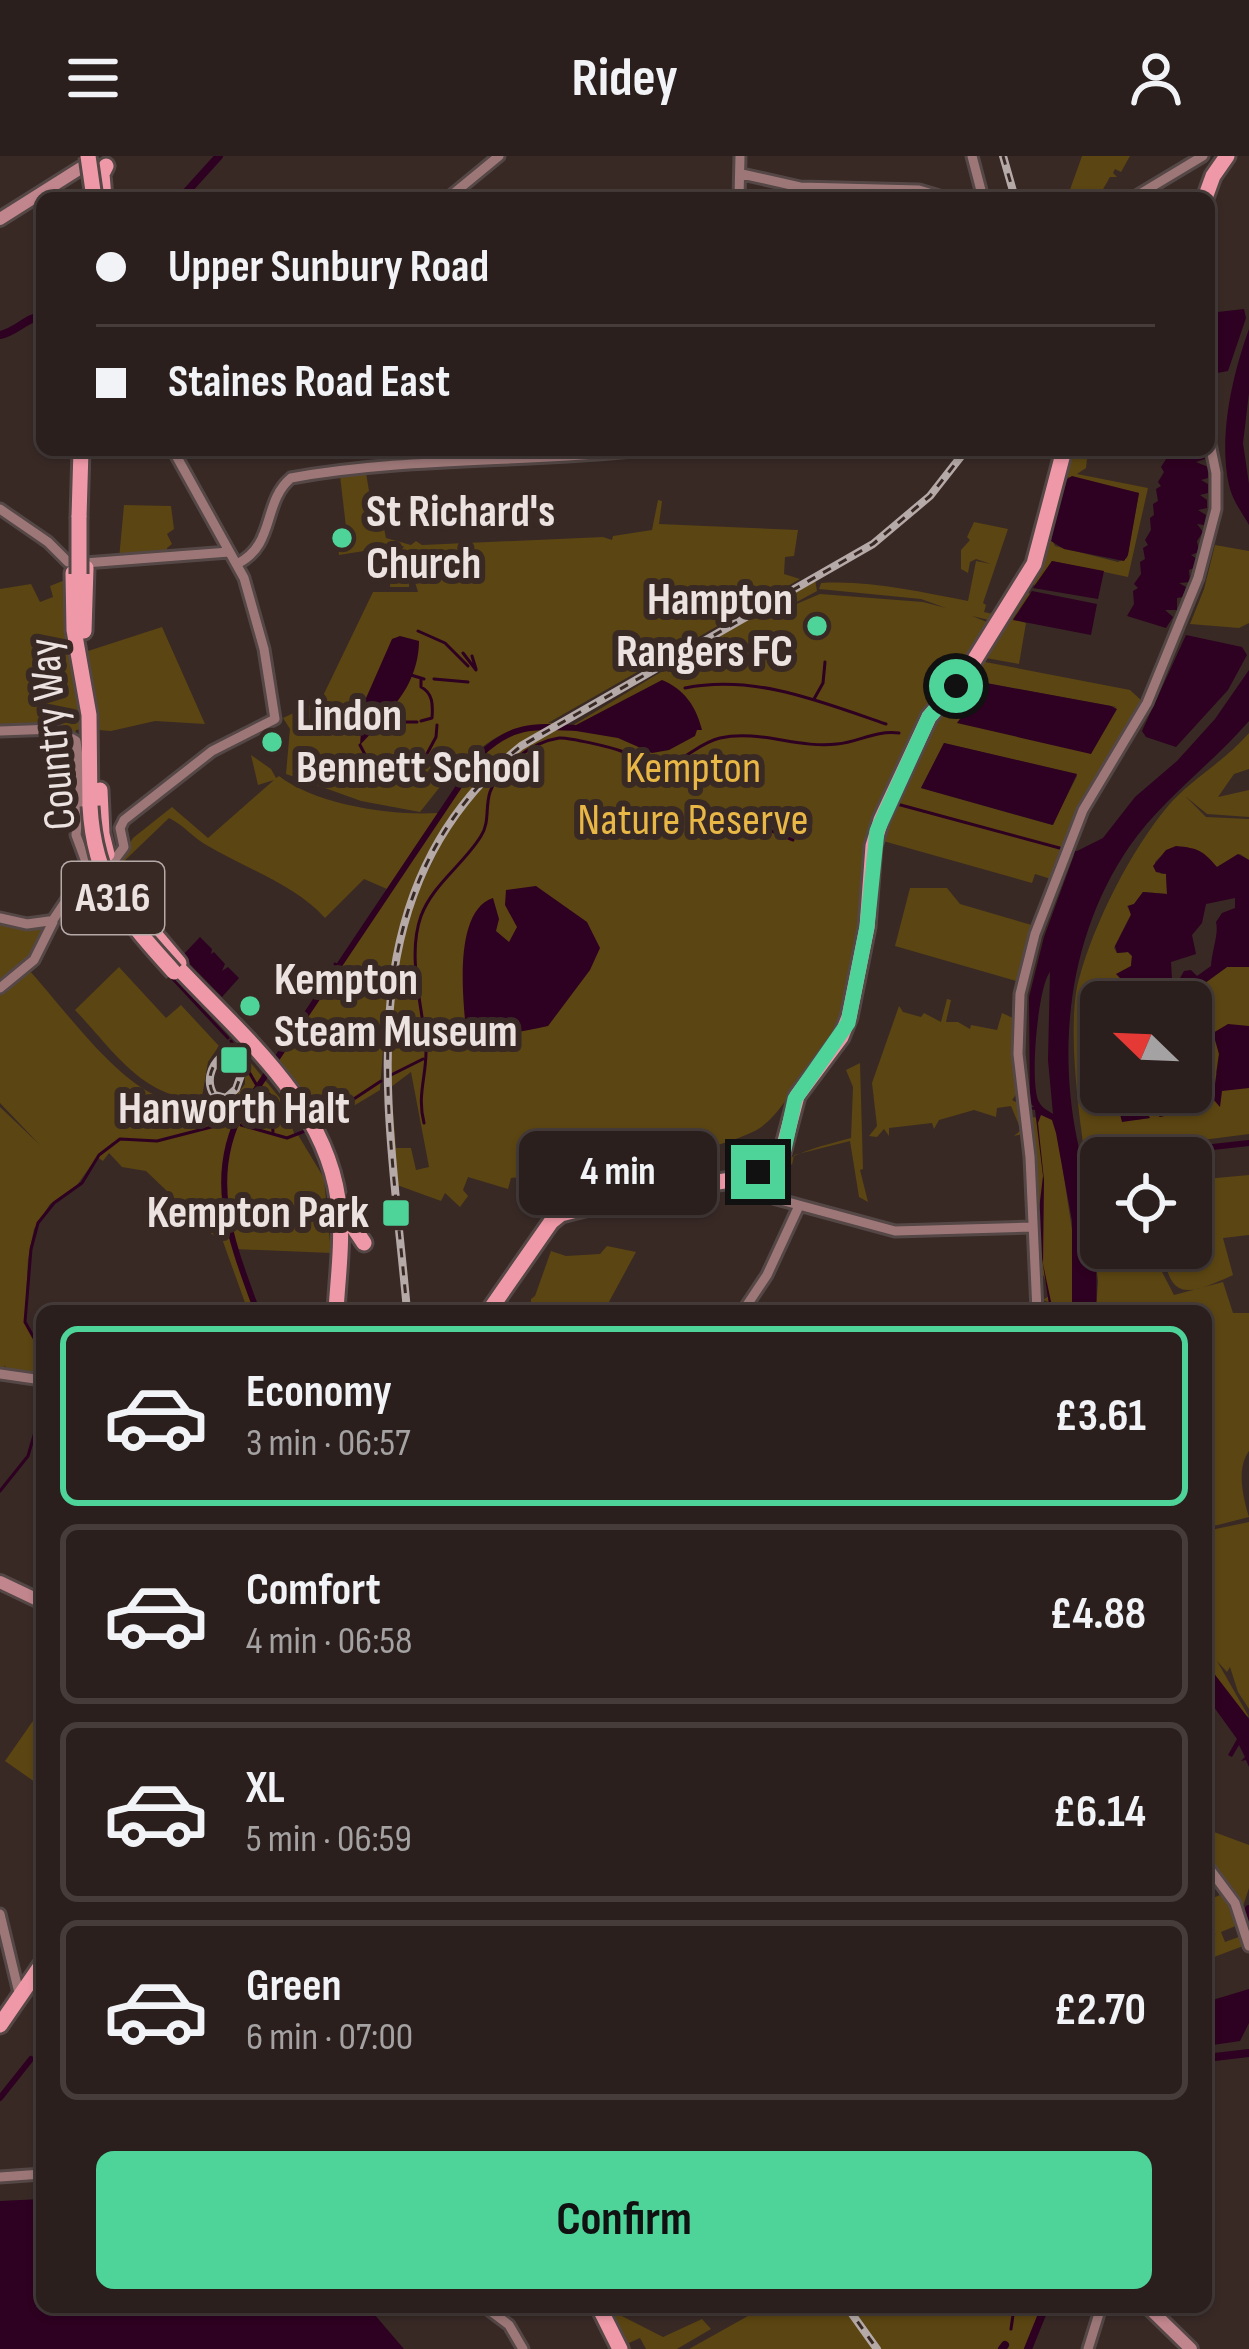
<!DOCTYPE html>
<meta charset="utf-8">
<style>
:root{--surface:#2a1f1c;--page:#322725;--text:#f1f3f6;--muted:#a5a2a3;--line:#463d3b;--accent:#4ed399}
body{margin:0;font-family:"Sofia Sans Condensed",sans-serif;background:var(--page);color:var(--text);height:100vh;display:flex;flex-direction:column;font-size:45px;white-space:nowrap}
*{box-sizing:border-box;margin:0}
p{font-size:39px;color:var(--muted)}
.icon{flex:none;width:66px;height:66px;fill:none;stroke:currentColor;stroke-width:2;stroke-linecap:round;stroke-linejoin:round}
.map{position:relative;flex:1;overflow:hidden}
.drawer{position:absolute;left:36px;top:1149px;width:1176px;height:1008px;display:flex;flex-direction:column;background:var(--surface);border-radius:18px;box-shadow:0 3px 9px #0004,0 0 0 3px var(--line)}
.drawer>*{flex:none}
.hud{position:absolute;left:36px;top:36px;width:1179px;height:264px;border-radius:18px;box-shadow:0 3px 9px #0004,0 0 0 3px var(--line);display:grid;align-content:center;height:264px;padding:0 60px;background:var(--surface)}
.needle{width:78px;rotate:293deg}
.buttons{position:absolute;left:1080px;top:825px;display:grid;gap:24px}
.buttons a{display:grid;place-items:center;width:132px;height:132px;border-radius:18px;background:var(--surface);box-shadow:0 3px 9px #0004,0 0 0 3px var(--line);font-size:60px}
.end{position:absolute;width:54px;height:54px;margin:-27px;border:15px solid #4ed399;background:#111;box-shadow:0 0 0 6px #111}
.from{border-radius:50%}
.bubble{position:absolute;height:84px;border-radius:18px;background:var(--surface);box-shadow:0 3px 9px #0004,0 0 0 3px var(--line);font-size:39px;font-weight:700;line-height:84px;text-align:center}
.hud b{display:flex;align-items:center;gap:42px;height:114px;font-size:45px}
.hud b+b{border-top:3px solid var(--line)}
.hud i{width:30px;height:30px;background:var(--text)}
ul{padding:21px 0 0;list-style:none}
li{display:flex;align-items:center;gap:36px;height:180px;margin:0 24px 18px;padding:0 36px;border:6px solid var(--line);border-radius:18px}
li div{flex:1}
li b{display:block;font-size:45px}
li em{font-style:normal;font-weight:700}
li.on{border-color:var(--accent)}
li>.icon{width:108px;height:108px;stroke-width:1.5}
.primary-button{display:flex;gap:24px;margin-top:auto;padding:24px 60px}
.primary-button a{flex:1;height:138px;border-radius:18px;background:var(--accent);color:#111;font-size:48px;font-weight:700;line-height:138px;text-align:center}
header{display:flex;justify-content:space-between;align-items:center;height:156px;padding:0 60px;background:var(--surface);font-size:54px;font-weight:700}
.map>svg:first-child{display:block}
</style>
<header><svg class="icon" aria-label="menu" viewBox="0 0 24 24"><path d="M4 6h16M4 12h16M4 18h16"/></svg>Ridey<svg class="icon" aria-label="person" viewBox="0 0 24 24"><circle cx="12" cy="8" r="4"/><path d="M4 21q1-7 8-7t8 7"/></svg></header>
<div class="map">
<svg width="1249" height="2193" viewBox="0 0 1249 2193">
<rect width="100%" height="100%" fill="#382925"/>
<!-- green -->
<path fill="#5b4512" fill-rule="evenodd" d="M1082,0H1130L1121,16L1115,13L1113,17L1117,21H1110L1098,42H1067Z
M1067,294H1088L1086,312L1077,318L1148,332L1128,421L1052,405L1035,429L1031,428L1027,435L1030,438L1013,463L1026,467L1019,508L980,501L1031,419ZM1067,321L1139,337L1127,402L1118,406L1055,390L1051,382Z
M366,317L370,341L384,359L382,363L386,382L411,389L416,385L422,389L603,381L612,384L613,380L652,374L658,344L662,345L659,368L798,374L794,400L785,401L784,418L800,423L548,567H563L570,571L815,423L817,435L782,454L820,438L923,446L946,452L921,443L819,433L821,427C870,424 920,436 968,445L976,405L991,408L976,403L970,406L968,417L961,413V394L970,384L967,381L974,366L1008,373L983,447L986,449L984,456L997,459L993,465L972,460L992,468L889,633L853,847L776,996L791,938C781,950 774,962 760,972C717,998 592,1014 541,1020L538,1028H520V1021L511,1022L508,1033L468,1021L463,1034L468,1040L460,1051L445,1037L441,1045L397,1029C384,942 376,847 406,763C416,733 438,701 446,672C389,763 388,830 380,934L322,969L309,945L276,907L475,606L498,584L527,571C500,574 475,594 458,616L455,612L420,656L361,645L286,618L290,573L283,562L321,544L373,436H418L414,423L409,424V431H390L391,417L410,416L401,395L404,390L386,392L389,397L382,399L383,392L339,399L338,392L348,388L340,320ZM411,916L429,1011L416,1014L411,992H396L391,931Z
M124,349L171,350L174,373L167,378L172,388L167,392L168,399L119,403Z
M1215,389L1249,395V467L1239,472L1190,468L1204,433Z
M65,424L64,448L73,514L78,515L83,573L76,574L75,579L0,574V433L31,428L40,446L53,441L50,430Z
M162,471L205,568L155,565L111,575L99,574L88,495Z
M980,505L1130,534L1142,545L1054,724L1035,718L1032,727L876,683L933,563ZM986,527L1111,550L1117,551L956,563ZM944,587L1076,618L1077,620L1052,669L921,632Z
M1249,577V613L1234,618L1218,641L1249,634V661L1207,658L1185,640L1206,661L1249,663V704L1240,698L1217,711C1195,692 1178,681 1155,706L1161,718H1166L1167,738L1143,736L1134,748L1127,750L1131,758L1114,792L1117,797L1128,796L1132,800L1131,810L1118,820L1135,834L1151,827L1194,835L1227,811H1249V870L1215,879L1219,898L1216,917L1249,919V978L1085,999C1078,956 1067,864 1079,823C1094,767 1131,694 1168,650C1190,624 1225,605 1249,577ZM1101,846H1191V860L1200,861C1211,907 1195,912 1185,948L1155,955L1148,952L1145,954L1149,962L1135,964L1119,954L1122,936H1101Z
M251,599L271,613L276,622L279,620C316,649 393,660 438,657L387,733L364,723L325,762C297,730 245,712 208,690C193,682 184,669 169,662L118,711L128,747L112,714L133,682L172,651L208,682L274,624L258,629Z
M910,732H947L960,748L1035,770L1020,826L895,790Z
M0,764L47,771L35,798L0,828Z
M119,811L166,862L181,849L219,890L208,906L202,941C146,948 109,889 75,854Z
M28,813C64,852 115,926 164,943C185,951 208,949 230,948L245,928V900L284,947L295,980L298,979L324,1022L331,1097L235,1093L257,1155H248L221,1080L215,1081L146,1015L122,1011L109,997L103,1005L97,1001L77,1029L50,1048L34,1073L28,1103L25,1165L40,1194L41,1219L11,1217L4,1209L6,1215H0V951L40,989L0,947V836Z
M947,843L951,844L946,866H958L970,873L971,869L997,874L1002,857L1013,862L1019,935L1012,944L1018,947L1023,978L1014,980L1021,974L1011,950L997,952L996,961L974,954L939,964L934,973L932,967L889,972V980L884,973L877,981L869,980L877,970L872,927L899,850L903,856L921,861L924,857L941,866Z
M860,907L863,1013L860,1014L868,1046L859,1041L850,985L794,999L792,1009L788,1004L772,1014L768,1032L763,1018C795,996 814,992 851,982L853,931L846,914Z
M1041,954L1055,963L1076,1100L1072,1155H1042L1051,1147L1043,1144L1049,1140L1044,1120L1038,1117L1041,1115L1027,960L1038,962Z
M1249,1019V1079L1223,1082L1233,1119C1189,1139 1169,1147 1163,1092H1191V1085L1200,1084L1194,1024Z
M1085,1022L1095,1024L1097,1033L1101,1092L1107,1115L1160,1112L1174,1139L1223,1126L1233,1157H1249V1295C1236,1313 1243,1341 1249,1361L1206,1372V1155H1096L1098,1125Z
M607,1090L636,1096L604,1155H531V1143L535,1140L551,1095L566,1100L600,1098Z
M1249,1366V1553L1238,1536L1230,1511L1227,1516L1217,1505L1249,1561L1242,1558L1206,1507V1486L1215,1500L1206,1481V1375Z
M42,1552V1631L5,1605Z
M1206,1673L1249,1689V1732L1242,1753L1234,1736L1206,1705Z
M1227,1736L1238,1769L1221,1776L1225,1786L1244,1779L1246,1789L1206,1804L1207,1783L1216,1778L1206,1777V1745Z
M604,2151H614L618,2158L663,2181L702,2163L711,2173L677,2193H646L640,2182L629,2187L631,2193H624Z
M764,2151H1045L1028,2193H689Z"/>
<!-- water -->
<path fill="#2e0021" fill-rule="evenodd" d="M1244,153L1246,162L1228,215L1211,218L1209,157Z
M1249,173V237L1243,287L1249,328V369C1242,356 1233,346 1229,329C1218,280 1233,217 1249,173Z
M1165,294H1203L1205,303L1196,306L1208,311V322L1201,324L1208,328V337L1200,339L1207,344V352L1198,354L1206,359L1204,369L1197,368L1203,376L1197,385L1199,396L1191,399L1197,403L1196,411L1189,414L1190,426L1179,427L1186,431L1183,441L1177,442V454H1165L1173,461L1166,472L1127,460L1134,448L1133,435L1138,432L1134,428L1141,418L1140,406L1145,403L1143,392L1148,389L1145,384L1151,374L1150,362L1154,359L1153,348L1158,345L1156,333L1161,330L1158,326L1164,316L1161,311L1168,300Z
M1072,320L1139,337L1128,399L1124,405L1064,393L1051,385L1064,325Z
M1052,405L1104,415L1098,443L1033,432Z
M1032,435L1097,448L1091,479L1013,464Z
M1186,479L1242,491L1247,499L1228,534L1176,591L1146,581L1142,575Z
M400,480L419,485C419,517 401,549 375,566L376,572L360,589L363,549L392,483Z
M1249,514V565C1210,610 1163,642 1129,691C1071,776 1057,884 1077,983C1089,1039 1099,1095 1096,1155H1072V1065L1056,977L1052,964L1041,959L1038,967L1044,1024L1043,1108L1053,1155H1050L1037,1070L1043,1020L1035,954L1026,952L1034,951L1030,947L1029,841L1044,781L1074,699L1071,694L1077,695L1103,682L1135,641L1177,605L1215,563ZM1050,816L1048,904L1053,958C1047,954 1042,952 1039,946C1029,928 1038,830 1050,816Z
M662,524C684,533 696,550 702,574H697L695,580L669,594L652,597L618,582L576,575V569Z
M986,527L1111,550L1117,553L1091,598L957,567Z
M944,587L1077,618L1053,669L921,632Z
M1176,690C1199,692 1203,695 1217,711L1238,698L1249,704V811H1227L1194,835L1151,827L1132,834L1116,818L1131,810L1132,800L1128,796L1117,797L1115,790L1131,759L1128,750L1134,748L1143,736L1167,738L1166,718L1156,716L1153,710L1166,694ZM1235,742V752L1222,757L1216,766C1219,778 1212,794 1211,810L1197,820L1191,814L1184,815L1179,824H1172L1171,806L1196,798L1192,779L1202,767L1206,748Z
M536,730L587,766L600,792L590,814L548,870C517,876 490,886 465,864C462,830 456,754 493,742L499,763L496,775L509,786L517,771L505,749L506,734Z
M200,781L212,793L211,798L214,796L225,808L222,815L228,811L239,822L222,841L182,800Z
M1228,868L1249,870V932L1222,935L1220,951L1213,943L1219,898L1213,877Z
M1122,936H1188L1187,955L1160,961L1148,952L1145,954L1150,962L1122,966L1119,954Z
M1206,1507L1249,1563V1611L1246,1604L1241,1605L1245,1601L1239,1589L1232,1601L1228,1599L1237,1583L1206,1540Z
M1249,1833V1867L1240,1885L1206,1890V1846Z
M42,2043V2151H368L404,2193H0V2045Z"/>
<g fill="none" stroke-linecap="round" stroke-linejoin="round">
<!-- stream -->
<path stroke="#2e0021" stroke-width="3" d="M418,475L445,487L468,510
M463,497L476,514
M472,500L476,513
M411,519L424,523
M434,523L468,526
M685,532C755,518 822,546 886,568
M814,543L823,527L825,506
M390,555L404,566H417
M421,565L432,562C433,549 433,537 421,531V522
M360,589L371,610
M373,611L383,617L415,620L436,581L437,569
M897,648L1067,694
M760,670L793,684
M101,755L107,761
M111,764L134,781
M335,808L338,810
M173,823L228,882
M231,885L256,928
M387,921L423,903
M259,932L270,939L272,951
M272,954L273,977
M319,966L381,925
M424,967C417,940 426,921 426,896C424,853 406,802 421,760C433,728 464,708 481,680C490,666 485,651 490,636C499,611 532,586 559,582C568,581 610,591 621,595C636,600 645,612 663,609C684,606 698,587 720,582C758,573 799,593 837,588C859,586 875,574 899,577
M241,969L287,982L305,975
M41,1219L39,1191L25,1166L31,1093L38,1067L54,1047L82,1027L99,999L120,983L157,985L223,968
M0,1335L28,1300L42,1252
M1009,2151L1013,2159L1011,2173"/>
<!-- canal -->
<path stroke="#2e0021" stroke-width="6" d="M1112,1002L1249,987
M1089,1018L1101,1015
M257,1155C232,1087 205,1022 243,953L480,599C512,568 534,570 576,572
M37,1895L42,1889
M0,1942L31,1903"/>
<!-- river -->
<path stroke="#2e0021" stroke-width="8" d="M181,42L219,0
M0,179C16,176 27,161 42,160
M1249,1753V1768
M1206,1902L1249,1897
M1002,2193L1005,2189
M1028,2193L1045,2151"/>
<!-- secondary casing -->
<g stroke="#544745" stroke-width="15">
<path id="secondary" d="M972,0L983,42
M742,18L800,31L919,34L946,42
M448,42L499,0
M739,42L740,0
M1133,42L1203,0
M0,353L48,386L68,406
M85,407L229,396
M237,408C276,389 262,346 291,322C406,301 525,307 641,294
M0,575L55,573L76,585L81,624L76,679L89,714L104,719
M112,707L124,691L120,672L124,664L212,595L275,563L264,493L244,422L173,294
M87,708L91,698L100,695
M0,762L27,768L49,765
M53,764L88,712
M0,832L34,804L53,766
M758,1016L773,1042L895,1075L1031,1071
M743,1155L767,1119L798,1052
M1037,1155L1030,1001L1018,898L1020,838L1035,778L1083,654L1147,547L1198,422L1216,353V317L1209,283
M0,1218L42,1224
M1206,1708L1235,1747L1249,1790
M0,1758L20,1841
M0,2021L42,2018
M485,2151L509,2169L523,2193
M1088,2193L1101,2151"/>
</g>
<!-- primary casing -->
<g stroke="#544745" stroke-width="18">
<path id="primary" d="M0,63L84,10
M0,1426L42,1446
M1148,2151L1191,2193"/>
</g>
<!-- highway casing -->
<g stroke="#544745" stroke-width="21">
<path id="highway" d="M104,42L102,18L106,10
M1205,42L1213,20L1227,0
M79,361L81,294
M73,417L74,474L89,559L90,650
M84,475L86,412
M100,634L102,678L107,698
M121,738L179,807
M170,803C234,873 324,943 338,1043C344,1080 338,1118 336,1155
M344,1057L364,1087
M489,1155L551,1066L561,1058L643,1037L738,1023L758,1016L782,997L797,940L841,881L849,861L867,771L873,690L881,664L929,561L965,519L1034,408L1064,294
M0,1869L42,1808
M599,2151L620,2193"/>
</g>
<!-- secondary -->
<use href="#secondary" stroke="#9d7778" stroke-width="9"/>
<!-- primary -->
<use href="#primary" stroke="#c0858d" stroke-width="12"/>
<!-- highway -->
<use href="#highway" stroke="#ef99a8" stroke-width="15"/>
<!-- rail casing -->
<g stroke="#b6aaa8" stroke-width="8">
<path id="rail" d="M1003,0L1015,42
M221,901L234,905L241,919L236,933L226,942L214,939C206,926 210,911 221,901Z
M407,1155C390,956 340,737 521,590L873,388L930,340L966,294
M847,2151L877,2193"/>
</g>
<!-- rail -->
<use href="#rail" stroke="#382925" stroke-width="3" stroke-dasharray="9" stroke-linecap="butt"/>
<!-- highway-bridge casing -->
<g stroke="#544745" stroke-width="21" stroke-linecap="butt">
<path id="highway-bridge" d="M88,0L94,42
M79,418V361
M90,650C94,727 125,762 174,816"/>
</g>
<!-- highway-bridge -->
<use href="#highway-bridge" stroke="#ef99a8" stroke-width="15"/>
</g>
<g fill="none" stroke-linecap="round" stroke-linejoin="round">
<!-- route -->
<path stroke="#4ed399" stroke-width="15" d="M758,1016L784,994L795,943L848,867L867,771L877,675L929,561L956,530"/>
</g>
<!-- markers -->
<g fill="#4ed399" stroke="#382925" stroke-width="4.5">
<circle cx="342" cy="382" r="12"/>
<circle cx="817" cy="470" r="12"/>
<circle cx="272" cy="586" r="12"/>
<circle cx="250" cy="850" r="12"/>
<rect x="219" y="889" width="30" height="30" rx="6"/>
<rect x="381" y="1042" width="30" height="30" rx="6"/>
</g>
<g text-anchor="middle" dominant-baseline="central" stroke-width="12" stroke-linejoin="round" paint-order="stroke">
<!-- shield labels -->
<rect fill="#382925" stroke="#b6aaa8" stroke-width="3" x="62" y="706" width="102" height="72" rx="9"/>
<g font-size="42" font-weight="bold" fill="#ece2e0">
<text x="113" y="742">A316</text>
</g>
<!-- poi labels -->
<g font-size="45" font-weight="bold" fill="#ece2e0" stroke="#382925" text-anchor="start">
<text x="366" y="356">St Richard's<tspan x="366" dy="52">Church</tspan></text>
<text x="793" y="444" text-anchor="end">Hampton<tspan x="793" dy="52">Rangers FC</tspan></text>
<text x="296" y="560">Lindon<tspan x="296" dy="52">Bennett School</tspan></text>
<text x="274" y="824">Kempton<tspan x="274" dy="52">Steam Museum</tspan></text>
<text x="234" y="953" text-anchor="middle">Hanworth Halt</text>
<text x="369" y="1057" text-anchor="end">Kempton Park</text>
</g>
<!-- street labels -->
<g font-size="45" fill="#ece2e0" stroke="#382925">
<text transform="translate(53 578) rotate(-95)">Country Way</text>
</g>
<!-- park labels -->
<g font-size="45" fill="#e9b745" stroke="#382925">
<text x="693" y="612">Kempton<tspan x="693" dy="52">Nature Reserve</tspan></text>
</g>
</g>
</svg>
<div class="buttons">
<a><svg class="needle" viewBox="-14 -14 28 28"><path d="M0-13l5 13h-10z" fill="#e53935"/><path d="M0 13l5-13h-10z" fill="#a5a2a3"/></svg></a>
<a><svg class="icon" aria-label="locate" viewBox="0 0 24 24"><circle cx="12" cy="12" r="6"/><path d="M12 2v4M12 18v4M2 12h4M18 12h4"/></svg></a>
</div>
<i class="end from" style="left:956px;top:530px"></i>
<i class="end" style="left:758px;top:1016px"></i>
<div class="bubble" style="left:519px;top:975px;width:198px">4 min</div>
<div class="hud">
<b><i class="from"></i>Upper Sunbury Road</b>
<b><i></i>Staines Road East</b>
</div>
<section class="drawer">
<ul>
<li class="on"><svg class="icon" aria-label="car" viewBox="0 0 24 24"><path d="M5 17H2v-5l4-1 3-4h7l3 4 3 1v5h-3M9 17h6M6 11h13"/><circle cx="7" cy="17" r="2"/><circle cx="17" cy="17" r="2"/></svg><div><b>Economy</b><p>3 min · 06:57</p></div><em>£3.61</em></li>
<li><svg class="icon" aria-label="car" viewBox="0 0 24 24"><path d="M5 17H2v-5l4-1 3-4h7l3 4 3 1v5h-3M9 17h6M6 11h13"/><circle cx="7" cy="17" r="2"/><circle cx="17" cy="17" r="2"/></svg><div><b>Comfort</b><p>4 min · 06:58</p></div><em>£4.88</em></li>
<li><svg class="icon" aria-label="car" viewBox="0 0 24 24"><path d="M5 17H2v-5l4-1 3-4h7l3 4 3 1v5h-3M9 17h6M6 11h13"/><circle cx="7" cy="17" r="2"/><circle cx="17" cy="17" r="2"/></svg><div><b>XL</b><p>5 min · 06:59</p></div><em>£6.14</em></li>
<li><svg class="icon" aria-label="car" viewBox="0 0 24 24"><path d="M5 17H2v-5l4-1 3-4h7l3 4 3 1v5h-3M9 17h6M6 11h13"/><circle cx="7" cy="17" r="2"/><circle cx="17" cy="17" r="2"/></svg><div><b>Green</b><p>6 min · 07:00</p></div><em>£2.70</em></li>
</ul>
<div class="primary-button"><a>Confirm</a></div>
</section>
</div>
